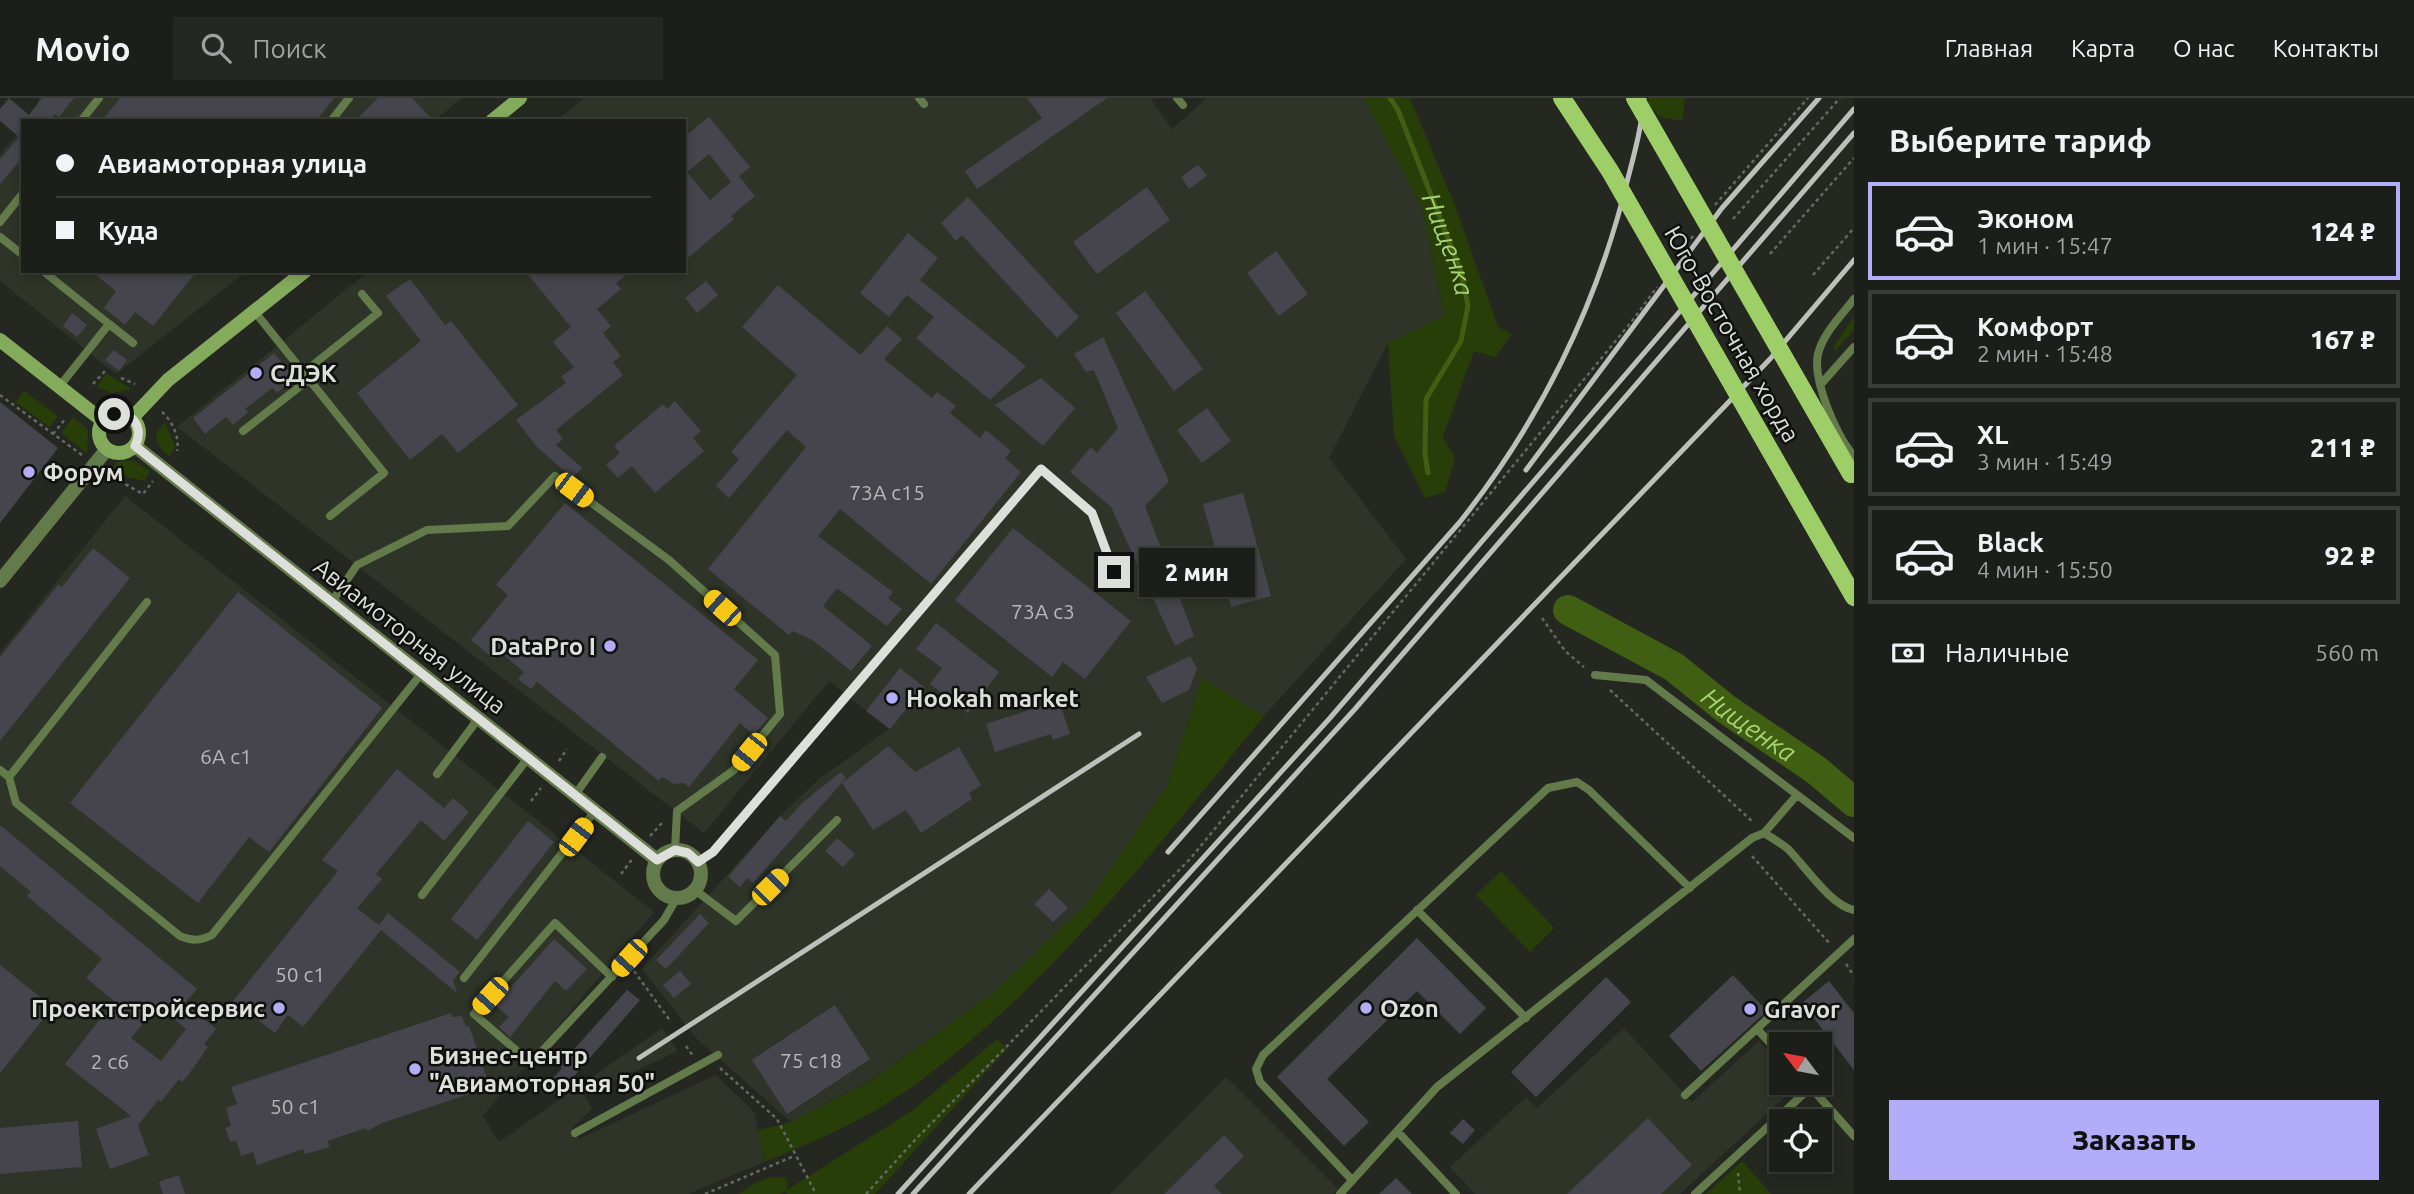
<!DOCTYPE html>
<html lang="ru">
<meta charset="utf-8">
<style>
:root{--surface:#1c1e19;--page:#252722;--text:#f1f3f6;--muted:#a0a2a2;--line:#3a3c38;--accent:#b3adf9}
body{margin:0;font-family:Ubuntu,sans-serif;background:var(--page);color:var(--text);height:100vh;display:flex;flex-direction:column;font-size:26px;white-space:nowrap}
*{box-sizing:border-box;margin:0}
p{font-size:23px;color:var(--muted)}
.icon{flex:none;width:38px;height:38px;fill:none;stroke:currentColor;stroke-width:2;stroke-linecap:round;stroke-linejoin:round}
.map{position:relative;flex:1;overflow:hidden}
.panel{display:flex;flex-direction:column;background:var(--surface);width:560px}
.panel>*{flex:none}
.guide{position:absolute;left:21px;top:21px;width:665px;height:154px;border-radius:0px;box-shadow:0 4px 10px #0003,0 0 0 2px var(--line);display:grid;align-content:center;height:154px;padding:0 35px;background:var(--surface)}
.needle{width:46px;rotate:302deg}
.tools{position:absolute;left:1769px;top:934px;display:grid;gap:14px}
.tools a{display:grid;place-items:center;width:63px;height:63px;border-radius:0px;background:var(--surface);box-shadow:0 4px 10px #0003,0 0 0 2px var(--line);font-size:35px}
.end{position:absolute;width:32px;height:32px;margin:-16px;border:9px solid #dddfdb;background:#111;box-shadow:0 0 0 4px #111}
.from{border-radius:50%}
.bubble{position:absolute;height:49px;border-radius:0px;background:var(--surface);box-shadow:0 4px 10px #0003,0 0 0 2px var(--line);font-size:23px;font-weight:800;line-height:49px;text-align:center}
.car{position:absolute;width:21px;height:42px;margin:-21px -10px;border-radius:9px;box-shadow:0 0 5px 2px #0007;background:linear-gradient(#f5c518 24%,#345 0 40%,#f5c518 0 76%,#345 0 86%,#f5c518 0)}
.guide b{display:flex;align-items:center;gap:24px;height:66px;font-size:26px}
.guide b+b{border-top:2px solid var(--line)}
.guide i{width:18px;height:18px;background:var(--text)}
ul{padding:0;list-style:none}
li{display:flex;align-items:center;gap:21px;height:98px;margin:0 14px 10px;padding:0 21px;border:4px solid var(--line);border-radius:0px}
li div{flex:1}
li b{display:block;font-size:26px}
li em{font-style:normal;font-weight:800}
li.selected{border-color:var(--accent)}
li>.icon{width:63px;height:63px;stroke-width:1.5}
h2{padding:0 35px;font-size:32px;line-height:84px}
.pay{display:flex;align-items:center;gap:18px;height:77px;padding:0 35px;font-size:26px}
.pay p{margin-inline-start:auto}
.cta{display:flex;gap:14px;margin-top:auto;padding:14px 35px}
.cta a{flex:1;height:80px;border-radius:0px;background:var(--accent);color:#111;font-size:28px;font-weight:800;line-height:80px;text-align:center}
header{display:flex;align-items:center;gap:42px;box-sizing:border-box;height:98px;padding:0 35px;background:var(--surface);border-bottom:2px solid var(--line)}
header strong{font-size:33px}
nav{display:flex;gap:38px;margin-inline-start:auto;font-size:24px}
.search{width:490px;height:63px;background:var(--page);display:flex;align-items:center;gap:18px;box-sizing:border-box;padding:0 24px;border-radius:0px;color:var(--muted);font-size:26px}
main{display:flex;flex:1;min-height:0}
.map>svg:first-child{display:block}
</style>
<header>
<strong>Movio</strong>
<div class="search"><svg class="icon" aria-label="search" viewBox="0 0 24 24"><circle cx="10" cy="10" r="6"/><path d="M15 15l6 6"/></svg>Поиск</div>
<nav><a>Главная</a><a>Карта</a><a>О нас</a><a>Контакты</a></nav>
</header>
<main>
<div class="map">
<svg width="1854" height="1096" viewBox="0 0 1854 1096">
<rect width="100%" height="100%" fill="#252821"/>
<!-- built -->
<path fill="#2e3428" d="M39,0H462L434,23H28L37,11Z
M584,0H1150L1172,31L1207,0H1364L1422,110L1444,219L1388,245L1329,360L1406,461L1264,618L1202,580L1167,688L1088,804L994,894L871,982L791,1024L697,941L642,871L780,718L819,681L889,631L829,583L704,735L177,329L369,173H684V23H556Z
M23,29V173H247L116,276L0,183V57Z
M125,398L654,814L483,1018L499,1044L662,930L678,953L584,997L592,1011L572,1030L579,1041L716,977L755,1015L764,1064L688,1096H0V555Z
M1624,930L1692,1004L1759,943L1781,967L1782,985L1799,986L1680,1096H1475L1450,1069L1526,999L1537,1010Z
M1226,979L1338,1091L1333,1096H1110Z"/>
<!-- green -->
<path fill="#283e09" d="M1364,0H1410L1456,110L1498,229L1512,236L1495,259L1474,253L1443,339L1455,360L1445,394L1425,400L1394,338L1388,245L1444,218L1422,110Z
M1649,0H1685L1682,23L1661,19L1648,7Z
M1854,219V232L1836,252L1833,249Z
M106,275L131,291L112,295L97,289Z
M24,293L58,318L49,329L16,304Z
M73,319L88,332L87,355L61,335Z
M165,325L175,348L170,358C160,352 157,347 156,335Z
M125,362L134,363L150,373L144,383L110,375L117,364Z
M1202,580L1264,618C1158,748 1044,896 906,993C863,1023 813,1044 764,1064L758,1032L791,1024L872,982L994,894L1088,804L1167,688Z
M1501,773L1554,830L1530,854L1476,797Z
M997,941L1007,951L875,1096H787L785,1093L780,1096H738C753,1087 768,1074 787,1081V1092L913,1012Z
M1742,1063L1771,1096H1706Z"/>
<g fill="none" stroke-linecap="round" stroke-linejoin="round">
<!-- stream -->
<path stroke="#405f13" stroke-width="5" id="s1" d="M1390,0L1398,12L1461,174L1468,208L1461,243L1426,301L1425,356L1428,375"/>
<!-- river -->
<path stroke="#405f13" stroke-width="30" id="s2" d="M1568,512L1674,569L1726,611L1816,672L1854,704"/>
</g>
<!-- building -->
<path fill="#46454d" fill-rule="evenodd" d="M9,0L29,17L42,0H74L59,19L55,16L50,23H23V59L0,86V61L19,39L0,23V11Z
M120,0H334L316,23H102Z
M378,0H412L434,23H355Z
M1027,0H1107L977,91L965,73L1042,20Z
M709,19L750,69L739,78L755,98L731,118L734,121L684,163V39ZM709,56L731,84L710,102L687,74Z
M1198,67L1207,78L1189,91L1181,79Z
M1147,89L1170,122L1097,176L1073,144Z
M968,99L1079,219L1057,240L962,137L956,143L941,125Z
M908,135L938,160L920,182L1026,268L990,302L916,240L934,219L907,197L889,219L860,195Z
M1276,153L1308,196L1279,218L1247,175Z
M91,173H197L153,228L135,214L125,227L104,210L116,193Z
M525,173H631L616,185L621,191L597,211L611,228L603,235L621,258L613,264L623,277L556,332L563,341L556,347L582,370L572,380L537,349L516,322L566,285L561,279L574,269L553,244L571,229Z
M410,181L445,227L451,223L518,307L458,355L442,336L410,362L357,295L421,243L386,198Z
M706,183L718,197L697,215L685,200Z
M778,187L860,257L887,228L902,241L884,261L932,300L937,294L956,308L950,315L980,340L986,332L1011,353L1005,360L1021,374L931,486L840,411L818,438L893,494L888,500L902,511L887,528L837,490L823,508L872,548L851,573L814,543L793,533L789,537L708,471L806,349L787,332L729,400L716,388L739,361L731,354L797,277L742,229Z
M1145,193L1203,271L1174,293L1116,215Z
M72,215L87,227L77,239L63,228Z
M1103,239L1169,383L1145,408L1194,538L1175,548L1111,409L1070,374L1091,349L1097,355L1118,330L1094,272L1086,274L1074,256Z
M114,252L127,262L119,273L105,262Z
M274,255L291,276L285,280L289,285L277,295L272,290L245,311L248,314L233,327L226,319L205,336L193,320Z
M1041,280L1075,310L1043,348L995,307Z
M675,303L701,333L693,340L704,353L655,395L632,368L618,380L606,367L620,355L614,348L663,306L667,311Z
M0,304L58,350L0,425Z
M1207,310L1231,343L1202,365L1177,332Z
M1243,395L1271,498L1231,509L1203,406Z
M565,405L758,562L734,591L768,620L754,637L740,625L689,689L684,685L674,686L662,679L659,683L537,584L531,591L518,581L524,574L500,554L494,561L471,542L508,497L496,487Z
M1013,430L1131,523L1085,581L1063,564L1052,579L955,502Z
M93,450L130,480L0,643V559L58,487L62,489Z
M238,494L382,610L269,754L249,739L198,805L70,705Z
M936,525L999,574L968,615L930,586L942,570L916,551Z
M1190,558L1197,571L1189,592L1162,605L1146,579Z
M900,570L924,589L890,631L866,613Z
M1059,602L1070,636L1053,642L1051,636L995,654L986,626Z
M888,648L915,674L959,649L981,687L969,695L972,701L921,735L906,712L873,732L842,685Z
M397,671L444,710L453,700L469,714L444,743L421,722L376,776L382,781L357,810L379,827L388,815L460,874L453,882L457,895L381,832L303,929L288,917L275,935L233,903L338,773L322,762Z
M841,674L846,680L753,785L747,780L740,789L728,779L780,718L786,723L802,705Z
M528,723L554,744L477,842L451,821Z
M0,727L197,891L185,905L216,931L204,946L208,949L189,976L182,984L179,981L161,1004L158,1002L138,1027L149,1057L110,1071L96,1031L131,1018L65,966L114,903L86,880L102,861L27,798L31,794L0,768ZM158,907L186,931L161,963L131,940Z
M837,740L855,756L843,769L825,753Z
M1049,791L1068,810L1053,824L1034,806Z
M700,816L709,825L666,871L656,862Z
M1417,840L1486,910L1460,936L1417,893L1327,981L1369,1024L1344,1048L1277,979Z
M554,841L587,871L566,893L555,883L510,939L499,929L509,919L495,907Z
M0,867L53,909L0,975Z
M680,873L691,886L674,900L663,887Z
M1733,877L1767,913L1701,973L1669,938Z
M1606,879L1631,904L1536,999L1511,974Z
M1829,883L1854,915V972L1802,905Z
M627,892L640,902L557,998L546,988L562,970L559,968Z
M835,907L870,961L787,1016L752,962Z
M451,915L452,919L462,918L466,929L469,928L490,989L382,1025L367,1033L366,1030L327,1043L330,1049L305,1056L303,1051L257,1067L253,1054L241,1058L236,1042L230,1044L225,1030L231,1028L226,1010L237,1006L231,989Z
M1648,1020L1692,1067L1661,1096H1567Z
M1463,1021L1475,1032L1463,1046L1450,1035Z
M78,1023L82,1069L0,1076V1030Z
M1224,1037L1244,1058L1214,1088L1222,1096H1164Z
M179,1077L185,1096H163L159,1084Z
M1396,1080L1412,1096H1379Z"/>
<g fill="none" stroke-linecap="round" stroke-linejoin="round">
<!-- path -->
<path stroke="#666963" stroke-width="2.5" stroke-dasharray="3.5 3.5" stroke-linecap="butt" d="M1715,107L1808,0
M1733,121L1840,0
M1770,156L1854,60
M1679,158L1693,138
M1813,177L1854,130
M121,280L135,286
M93,286L105,273
M0,297L82,357
M162,314C172,323 180,339 177,353
M53,336L66,320
M107,376L143,396L153,383
M1542,520L1565,553L1584,569
M1610,592L1754,725
M559,663L567,651
M531,703L541,690
M650,738L662,725
M1752,758L1831,847
M621,776L633,760
M1846,866L1854,878
M634,873L671,924
M686,948L693,958
M720,970L777,1021L816,1096
M1738,1075L1740,1096
M705,1096L794,1058
M866,1096L915,1042L1190,761L1632,223L1657,189"/>
<!-- lane -->
<path stroke="#637a4a" stroke-width="8" d="M919,0L924,6
M1177,0L1183,7
M81,23L99,0
M331,23L349,0
M0,124L23,95
M0,139L23,157
M43,173L109,226L59,289
M1854,201C1842,217 1823,235 1818,256C1812,282 1837,339 1854,358
M255,214L384,375L330,418
M109,226L133,245
M303,275L378,215L362,196
M1821,286L1854,249
M243,333L308,282
M331,505L357,467L427,432L508,428L555,378L669,462L775,557L780,616L734,672L677,713L675,752
M1595,577L1646,582L1854,740
M0,672L9,679L147,504
M437,676L478,621
M9,679L16,705L180,838C192,843 200,843 212,837L421,576
M575,697L602,659
M1764,735L1797,697
M698,764L713,754L1041,371L1092,415L1114,474
M695,792L736,823L837,722
M422,797L528,660
M1417,812L1526,920
M612,879L555,825L474,916L531,965L664,822L676,801
M464,880L595,713
M1758,932L1782,958
M1807,985L1854,1038
M1685,997L1854,841
M1397,1033L1456,1096
M575,1035L718,957
M1352,1082L1260,984L1256,971L1263,957L1548,690L1577,684L1589,692L1690,790
M1340,1096L1437,989L1752,740L1764,735C1772,740 1781,745 1788,751C1805,768 1831,808 1854,812
M1695,1096L1811,989"/>
<!-- street -->
<path stroke="#637a4a" stroke-width="14" d="M135,348L657,762
M0,483L107,351
M653 776a24 24 0 1 1 48 0a24 24 0 1 1-48 0Z"/>
<!-- secondary -->
<path stroke="#84aa5b" stroke-width="14" d="M492,23L520,0
M0,242L103,323
M99 335a20 20 0 1 1 40 0a20 20 0 1 1-40 0Z
M132,320L168,282L305,173"/>
<!-- rail -->
<path stroke="#bdbfbb" stroke-width="5" d="M1526,372L1722,110L1819,0
M1168,754L1459,425C1539,325 1597,208 1627,84C1634,57 1642,28 1644,0
M639,960L1139,636
M898,1096L1330,620L1854,11
M913,1096L1355,611L1854,35
M969,1096L1770,261L1854,162"/>
<!-- primary-bridge -->
<path stroke="#9ece67" stroke-width="18" d="M1562,0L1610,73L1854,499
M1635,0L1851,376"/>
</g>
<g fill="none" stroke-linecap="round" stroke-linejoin="round">
<!-- route -->
<path stroke="#dddfdb" stroke-width="9" d="M114,316C134,313 144,331 135,348L657,762L675,752L688,755L698,764L713,754L1041,371L1092,415L1114,474"/>
</g>
<!-- markers -->
<g fill="#b3adf9" stroke="#0f100d" stroke-width="2.5">
<circle cx="256" cy="275" r="7"/>
<circle cx="29" cy="374" r="7"/>
<circle cx="610" cy="548" r="7"/>
<circle cx="892" cy="600" r="7"/>
<circle cx="279" cy="910" r="7"/>
<circle cx="1366" cy="910" r="7"/>
<circle cx="1750" cy="911" r="7"/>
<circle cx="415" cy="971" r="7"/>
</g>
<g text-anchor="middle" dominant-baseline="central" stroke-width="5" stroke-linejoin="round" paint-order="stroke">
<!-- number labels -->
<g font-size="21" fill="#b7b8b8">
<text x="887" y="394">73А с15</text>
<text x="1043" y="513">73А с3</text>
<text x="226" y="658">6А с1</text>
<text x="300" y="876">50 с1</text>
<text x="811" y="962">75 с18</text>
<text x="110" y="963">2 с6</text>
<text x="295" y="1008">50 с1</text>
</g>
<!-- street labels -->
<g font-size="24" fill="#dddfdb" stroke="#0f100d">
<text transform="translate(1732 236) rotate(60)">Юго-Восточная хорда</text>
<text transform="translate(410 538) rotate(38)">Авиамоторная улица</text>
</g>
<!-- poi labels -->
<g font-size="24" font-weight="bold" fill="#dddfdb" stroke="#0f100d" text-anchor="start">
<text x="270" y="275">СДЭК</text>
<text x="43" y="374">Форум</text>
<text x="596" y="548" text-anchor="end">DataPro I</text>
<text x="906" y="600">Hookah market</text>
<text x="265" y="910" text-anchor="end">Проектстройсервис</text>
<text x="1380" y="910">Ozon</text>
<text x="1764" y="911">Gravor</text>
<text x="429" y="957">Бизнес-центр<tspan x="429" dy="28">"Авиамоторная 50"</tspan></text>
</g>
<!-- water labels -->
<g font-size="26" font-style="italic" fill="#a5d470" stroke="#0f100d">
<text stroke="none"><textPath href="#s1" startOffset="158">Нищенка</textPath></text>
<text stroke="none"><textPath href="#s2" startOffset="215">Нищенка</textPath></text>
</g>
</g>
</svg>
<div class="tools">
<a><svg class="needle" viewBox="-14 -14 28 28"><path d="M0-13l5 13h-10z" fill="#e53935"/><path d="M0 13l5-13h-10z" fill="#a0a2a2"/></svg></a>
<a><svg class="icon" aria-label="locate" viewBox="0 0 24 24"><circle cx="12" cy="12" r="6"/><path d="M12 2v4M12 18v4M2 12h4M18 12h4"/></svg></a>
</div>
<i class="end from" style="left:114px;top:316px"></i>
<i class="end" style="left:1114px;top:474px"></i>
<div class="bubble" style="left:1139px;top:450px;width:116px">2 мин</div>
<i class="car" style="left:574px;top:392px;rotate:127deg"></i>
<i class="car" style="left:722px;top:510px;rotate:312deg"></i>
<i class="car" style="left:749px;top:654px;rotate:219deg"></i>
<i class="car" style="left:576px;top:739px;rotate:37deg"></i>
<i class="car" style="left:770px;top:789px;rotate:45deg"></i>
<i class="car" style="left:629px;top:860px;rotate:222deg"></i>
<i class="car" style="left:490px;top:898px;rotate:222deg"></i>
<div class="guide">
<b><i class="from"></i>Авиамоторная улица</b>
<b><i></i>Куда</b>
</div>
</div>
<section class="panel">
<h2>Выберите тариф</h2>
<ul>
<li class="selected"><svg class="icon" aria-label="car" viewBox="0 0 24 24"><path d="M5 17H2v-5l4-1 3-4h7l3 4 3 1v5h-3M9 17h6M6 11h13"/><circle cx="7" cy="17" r="2"/><circle cx="17" cy="17" r="2"/></svg><div><b>Эконом</b><p>1 мин · 15:47</p></div><em>124 ₽</em></li>
<li><svg class="icon" aria-label="car" viewBox="0 0 24 24"><path d="M5 17H2v-5l4-1 3-4h7l3 4 3 1v5h-3M9 17h6M6 11h13"/><circle cx="7" cy="17" r="2"/><circle cx="17" cy="17" r="2"/></svg><div><b>Комфорт</b><p>2 мин · 15:48</p></div><em>167 ₽</em></li>
<li><svg class="icon" aria-label="car" viewBox="0 0 24 24"><path d="M5 17H2v-5l4-1 3-4h7l3 4 3 1v5h-3M9 17h6M6 11h13"/><circle cx="7" cy="17" r="2"/><circle cx="17" cy="17" r="2"/></svg><div><b>XL</b><p>3 мин · 15:49</p></div><em>211 ₽</em></li>
<li><svg class="icon" aria-label="car" viewBox="0 0 24 24"><path d="M5 17H2v-5l4-1 3-4h7l3 4 3 1v5h-3M9 17h6M6 11h13"/><circle cx="7" cy="17" r="2"/><circle cx="17" cy="17" r="2"/></svg><div><b>Black</b><p>4 мин · 15:50</p></div><em>92 ₽</em></li>
</ul>
<div class="pay"><svg class="icon" aria-label="cash" viewBox="0 0 24 24"><path d="M3 7h18v10H3z"/><circle cx="12" cy="12" r="2"/></svg>Наличные<p>560 m</p></div>
<div class="cta"><a>Заказать</a></div>
</section>
</main>
